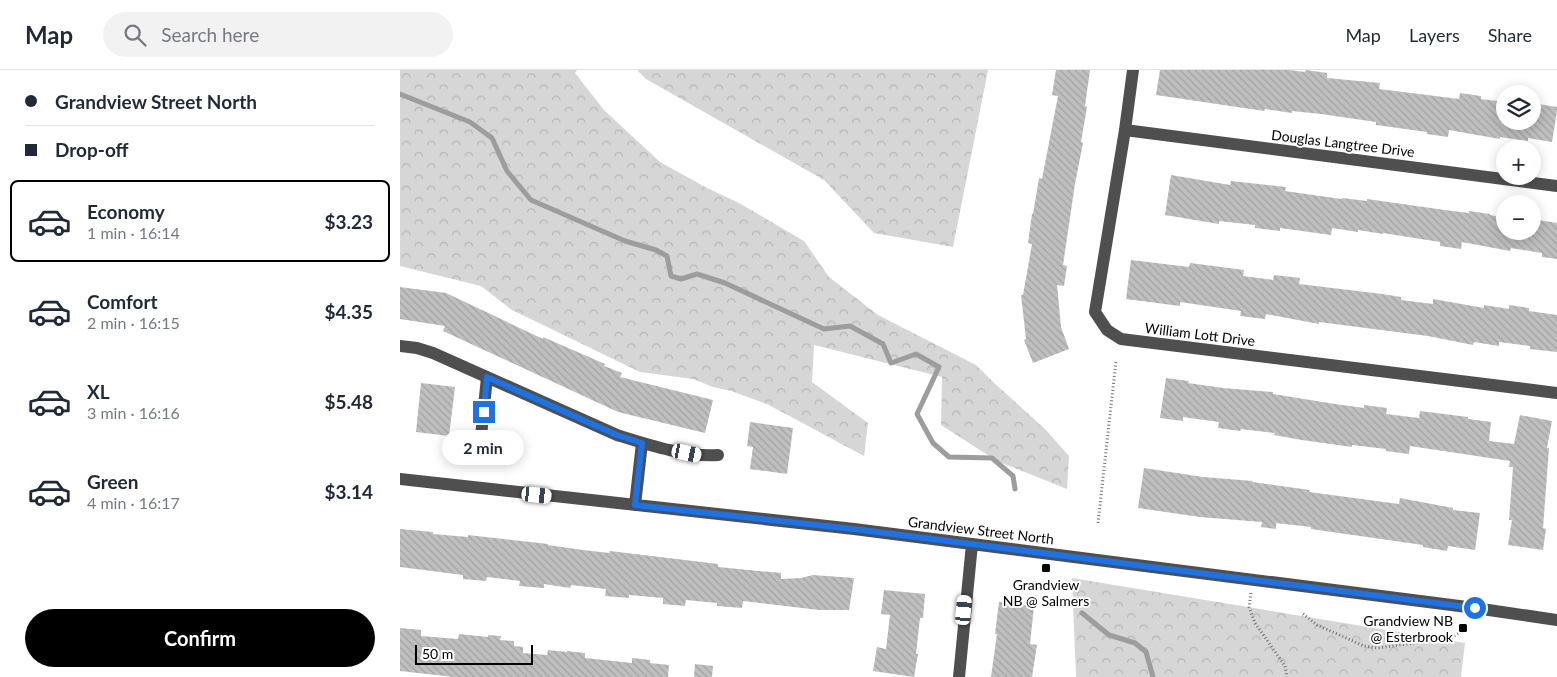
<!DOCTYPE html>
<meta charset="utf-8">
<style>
:root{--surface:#fff;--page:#f2f2f3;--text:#1f2937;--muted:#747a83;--line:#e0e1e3;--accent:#000}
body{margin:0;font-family:Lato,sans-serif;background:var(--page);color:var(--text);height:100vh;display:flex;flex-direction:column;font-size:19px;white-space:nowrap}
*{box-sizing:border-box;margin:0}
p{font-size:16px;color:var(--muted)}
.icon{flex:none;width:28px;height:28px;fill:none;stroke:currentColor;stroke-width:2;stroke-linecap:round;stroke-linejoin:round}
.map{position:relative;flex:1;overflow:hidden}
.side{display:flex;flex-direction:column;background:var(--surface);width:400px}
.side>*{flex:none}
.guide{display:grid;align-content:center;height:110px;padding:0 25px;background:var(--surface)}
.buttons{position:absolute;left:1096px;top:15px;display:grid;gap:10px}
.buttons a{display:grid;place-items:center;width:45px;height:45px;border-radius:50%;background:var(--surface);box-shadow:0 2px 12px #0003;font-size:25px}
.scale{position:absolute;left:15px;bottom:12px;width:118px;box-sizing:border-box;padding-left:5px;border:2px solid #000;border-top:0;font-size:14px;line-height:18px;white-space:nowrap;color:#000;-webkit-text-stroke:4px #fff;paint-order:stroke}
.end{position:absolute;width:22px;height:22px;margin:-11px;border:6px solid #1a73e8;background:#fff;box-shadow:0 0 0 2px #fff}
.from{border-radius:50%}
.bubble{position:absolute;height:35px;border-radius:18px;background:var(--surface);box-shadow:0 2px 12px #0003;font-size:16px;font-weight:700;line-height:35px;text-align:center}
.car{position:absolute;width:15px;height:30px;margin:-15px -8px;border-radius:6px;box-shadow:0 0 4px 1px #0007;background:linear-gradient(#fff 24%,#345 0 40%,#fff 0 76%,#345 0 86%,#fff 0)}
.guide b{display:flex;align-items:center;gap:18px;height:48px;font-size:19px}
.guide b+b{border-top:1px solid var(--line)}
.guide i{width:12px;height:12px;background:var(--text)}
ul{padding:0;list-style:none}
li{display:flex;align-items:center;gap:15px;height:82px;margin:0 10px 8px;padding:0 15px;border:2px solid transparent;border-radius:8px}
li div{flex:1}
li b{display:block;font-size:19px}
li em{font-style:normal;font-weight:700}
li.active{border-color:var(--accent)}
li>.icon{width:45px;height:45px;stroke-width:1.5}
.primary-button{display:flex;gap:10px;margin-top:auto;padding:10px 25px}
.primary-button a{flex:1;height:58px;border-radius:30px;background:var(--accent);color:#fff;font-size:20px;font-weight:700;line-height:58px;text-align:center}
header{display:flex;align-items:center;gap:30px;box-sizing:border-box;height:70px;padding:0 25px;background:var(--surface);border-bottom:1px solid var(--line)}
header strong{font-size:24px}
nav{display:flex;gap:28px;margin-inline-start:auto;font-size:18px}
.search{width:350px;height:45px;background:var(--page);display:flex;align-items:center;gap:12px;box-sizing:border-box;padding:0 18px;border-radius:28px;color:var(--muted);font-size:19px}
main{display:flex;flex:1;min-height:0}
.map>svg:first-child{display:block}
</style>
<header>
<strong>Map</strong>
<div class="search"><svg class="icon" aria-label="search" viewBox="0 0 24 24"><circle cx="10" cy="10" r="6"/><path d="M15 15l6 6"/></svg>Search here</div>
<nav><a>Map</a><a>Layers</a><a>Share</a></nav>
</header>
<main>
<section class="side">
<div class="guide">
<b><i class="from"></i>Grandview Street North</b>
<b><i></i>Drop-off</b>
</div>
<ul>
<li class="active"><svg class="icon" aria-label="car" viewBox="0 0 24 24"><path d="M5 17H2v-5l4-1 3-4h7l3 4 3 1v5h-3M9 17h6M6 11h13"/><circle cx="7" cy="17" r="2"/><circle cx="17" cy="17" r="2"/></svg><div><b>Economy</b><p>1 min · 16:14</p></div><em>$3.23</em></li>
<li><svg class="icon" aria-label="car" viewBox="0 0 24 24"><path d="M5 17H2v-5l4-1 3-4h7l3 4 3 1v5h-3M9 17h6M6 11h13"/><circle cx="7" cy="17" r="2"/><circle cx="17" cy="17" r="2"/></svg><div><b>Comfort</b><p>2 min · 16:15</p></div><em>$4.35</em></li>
<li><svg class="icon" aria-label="car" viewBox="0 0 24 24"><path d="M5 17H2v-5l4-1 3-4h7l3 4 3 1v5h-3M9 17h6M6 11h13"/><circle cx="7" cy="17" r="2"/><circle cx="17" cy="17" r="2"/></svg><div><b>XL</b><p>3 min · 16:16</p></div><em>$5.48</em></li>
<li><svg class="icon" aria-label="car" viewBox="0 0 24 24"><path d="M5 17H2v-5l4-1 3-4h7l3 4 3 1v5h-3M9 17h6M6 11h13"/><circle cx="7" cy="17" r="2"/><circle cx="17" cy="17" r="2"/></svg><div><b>Green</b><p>4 min · 16:17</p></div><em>$3.14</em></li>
</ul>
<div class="primary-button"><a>Confirm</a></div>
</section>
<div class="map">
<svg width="1157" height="607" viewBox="0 0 1157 607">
<defs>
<pattern id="forest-crowns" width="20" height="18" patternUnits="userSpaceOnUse" patternTransform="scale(1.25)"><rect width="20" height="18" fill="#d6d6d6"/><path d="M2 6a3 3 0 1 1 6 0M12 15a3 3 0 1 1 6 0" fill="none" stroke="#b6b6b6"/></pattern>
<pattern id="building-back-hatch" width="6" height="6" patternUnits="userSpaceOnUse" patternTransform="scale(1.25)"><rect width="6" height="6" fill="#bfbfbf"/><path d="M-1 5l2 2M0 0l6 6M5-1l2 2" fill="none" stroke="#a2a2a2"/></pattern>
</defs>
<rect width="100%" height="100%" fill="#fff"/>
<!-- forest -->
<path fill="url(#forest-crowns)" d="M0,0H177L175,3L204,40L260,92L307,118L339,133L404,171L429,207L478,245L576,295L592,311L645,359L669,386L667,419L597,391L541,355L542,307L414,275L412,312L468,353L464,386L367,334L331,321L313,317L293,309L240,302L112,240L81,216L0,196Z
M237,0H588L553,177L474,163L424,110L246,9Z
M672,508L1065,573L1061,607H676Z"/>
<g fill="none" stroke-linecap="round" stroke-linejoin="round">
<!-- stream -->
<path stroke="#9d9d9d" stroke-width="5" d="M0,24L70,52L92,68L107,101L131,130L225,171L256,180L267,186L271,206L281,209L297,204L325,213L424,259L450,256L483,274L491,293L516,284L539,297L517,344L533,373L549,387L592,388L613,406L615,419
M682,543L709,565L735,573L746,582L753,607"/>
</g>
<!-- building -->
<path fill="url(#building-back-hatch)" d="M656,0H690L685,36L687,37L681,72L683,73L675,114L663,195L667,196L664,216L657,215L661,257L669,279L633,293L624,270L626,269L621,225H623L632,174L628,173L632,144H633L639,108L642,109L658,26L652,25Z
M760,0H889L905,2L906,0L927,3V8L980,13L979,19L1059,29L1060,23L1081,26V29L1105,32L1102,51H1132V33L1157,37V41L1152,72L1128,68V71L1100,67V69L1049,60L1048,67L1027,64V62L976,55V52L921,44L892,41V43L865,39L864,41L756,25Z
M771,105L830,115L831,111L886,117L885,121L941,129L942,128L967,131V129L1045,140L1069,143V141L1090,144V145L1105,148V161H1132V149L1157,153V189L1142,187V183L1111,178L1110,181L1062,172L1061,179L1040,176V172L983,163V164L958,160V162L932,158L931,165L880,158V161L855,158V155L819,151V154L765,145Z
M731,190L789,197L790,193L844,200L843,206L873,210L874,205L900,208L899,214L982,224L1001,227V230L1033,234V229L1084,238V235L1109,239V235L1129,238V241L1157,245V282L1130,279V276L1099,272V276L1074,272L1073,275L1028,266L919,252V254L866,244L865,249L840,246L841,241L780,232V236L726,229Z
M0,217L46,223L143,269V267L205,294L204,296L222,303L220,307L313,330L305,363L218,342L43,261L45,256L0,249Z
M766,308L789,311L788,313L823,318L873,322V324L935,334L964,338V335L987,338L986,344L1019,348L1020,341L1068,347V349L1091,352L1089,371L1114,374L1120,345L1152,351L1147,378H1149L1143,458L1146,459L1143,480L1108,475L1112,450H1109L1113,397H1109L1110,391L1010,376L1009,384L986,381V379L952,375V377L902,370L874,365L875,363L841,359L840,361L818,358L819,352L783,347V351L760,348Z
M21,313L55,317L49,366L16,362Z
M350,352L393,358L387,404L350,399L353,377L347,376Z
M744,398L803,407L853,411L852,412L910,420L909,422L999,434L1000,428L1053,438V440L1080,443L1075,480L1048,476L1047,481L1023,477V475L911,459V457L876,453V459L861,457L862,452L800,447L738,438Z
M0,459L33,462V464L68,467V465L148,474V475L183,480L209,483L210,481L318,494V497L381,503V509L401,508L413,505L454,508L449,540H419L343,531L342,538L317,536V533L286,530L285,536L263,534V528L229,525V528L205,526L206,519L171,515L170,518L144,514V518L119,516L120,511L87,507L86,511L63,509V505L0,497Z
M484,520L525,524L523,548H520L516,584H518L514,607L473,601L477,577L486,579L490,545L481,544Z
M599,532L634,536L630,574L637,575L632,607H591L597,564H595Z
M0,558L21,560V566L58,569L59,564L88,567V565L101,566L100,570L114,571V576L123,577V583L147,585L148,580L167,582V581L185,583V588L232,593V588L250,590V593L269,595L268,607H54L0,601Z
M295,594L313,596L312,607H294Z"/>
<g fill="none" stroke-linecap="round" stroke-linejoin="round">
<!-- path -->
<path stroke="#717171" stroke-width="3" stroke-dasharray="1 2.5" stroke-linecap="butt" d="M698,453L716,291
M851,523L849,537L855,553L885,596L887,607
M903,544L917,555L964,576L978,578L1051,568L1059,563"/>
<!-- minor -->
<path stroke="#4f4f4f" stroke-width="12" d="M733,0L725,60L695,242L707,260L721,269L1157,323
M725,60L1157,116
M0,276L17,278L33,283L217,365C249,375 285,387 318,385
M80,376L87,307
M0,409L454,459L1075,538L1157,550
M235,435L242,373
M559,607L572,474"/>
</g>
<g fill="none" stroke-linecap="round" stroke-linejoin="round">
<!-- route -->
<path stroke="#1a73e8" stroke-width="6" d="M84,342L87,307L217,365L242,373L235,435L454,459L1075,538"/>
</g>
<!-- markers -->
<g fill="#000" stroke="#fff" stroke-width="2">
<rect x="641" y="493" width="10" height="10" rx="2.5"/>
<rect x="1058" y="553" width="10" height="10" rx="2.5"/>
</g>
<g text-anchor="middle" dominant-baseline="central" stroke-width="4" stroke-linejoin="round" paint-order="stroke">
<!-- street labels -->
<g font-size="14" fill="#000" stroke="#fff">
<text transform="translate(943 73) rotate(7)">Douglas Langtree Drive</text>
<text transform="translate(800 264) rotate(7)">William Lott Drive</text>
<text transform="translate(581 460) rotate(7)">Grandview Street North</text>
</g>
<!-- poi labels -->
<g font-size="14" fill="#000" stroke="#fff">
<text x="646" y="514">Grandview<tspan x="646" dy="16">NB @ Salmers</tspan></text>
<text x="1053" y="550" text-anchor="end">Grandview NB<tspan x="1053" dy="16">@ Esterbrook</tspan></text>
</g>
</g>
</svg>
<div class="buttons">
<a><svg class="icon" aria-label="layers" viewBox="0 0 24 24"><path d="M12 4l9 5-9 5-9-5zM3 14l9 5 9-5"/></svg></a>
<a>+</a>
<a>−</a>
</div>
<div class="scale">50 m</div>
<i class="end from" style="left:1075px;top:538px"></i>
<i class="end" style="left:84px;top:342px"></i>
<div class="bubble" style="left:42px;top:360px;width:82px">2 min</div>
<i class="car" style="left:287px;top:383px;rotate:102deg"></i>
<i class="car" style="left:137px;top:425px;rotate:96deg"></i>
<i class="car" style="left:564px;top:540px;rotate:5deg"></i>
</div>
</main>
